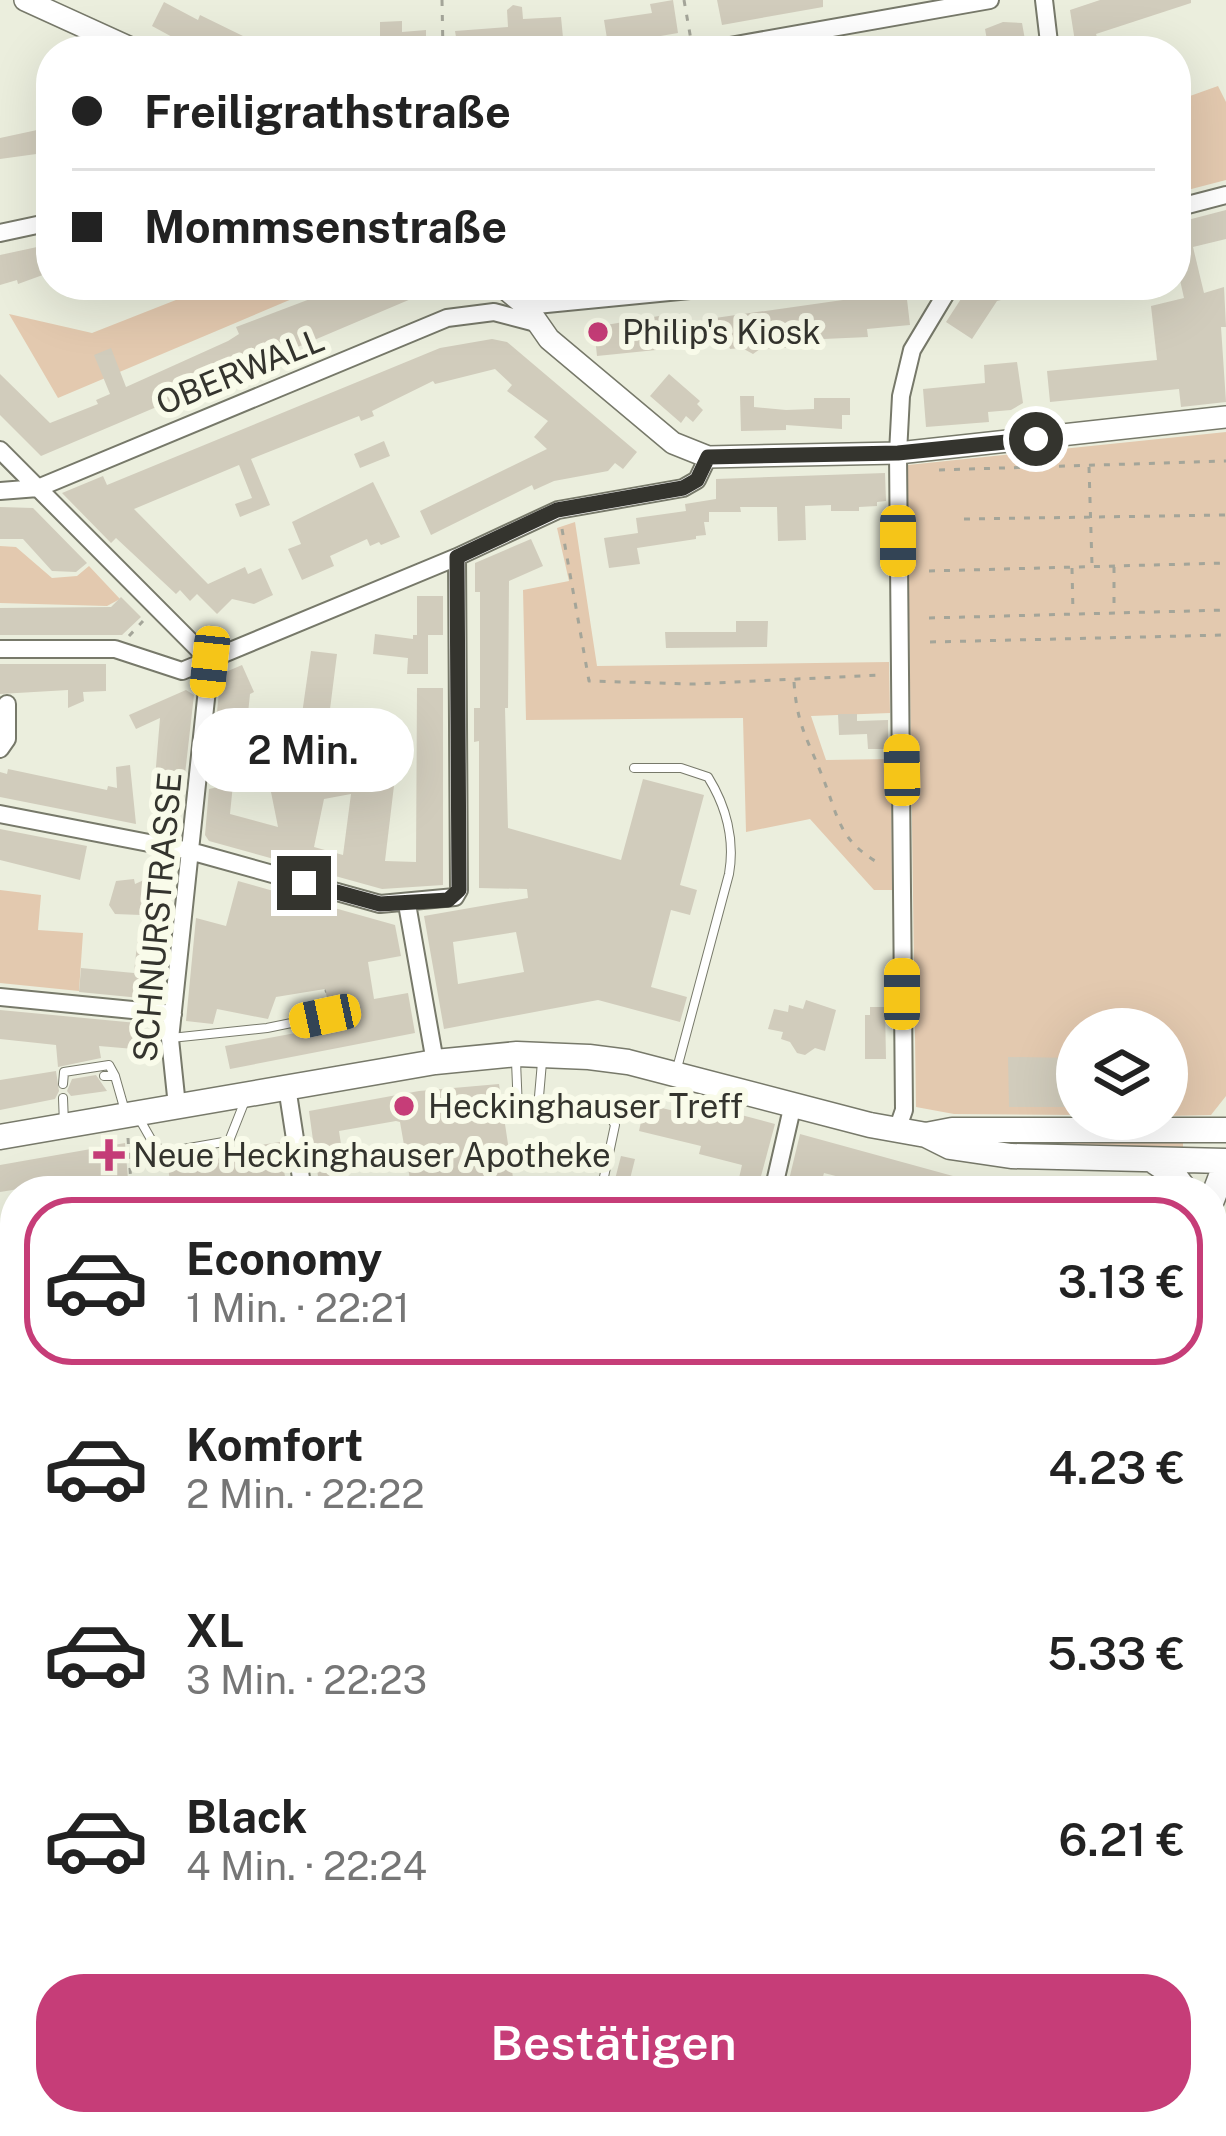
<!DOCTYPE html>
<html lang="de">
<meta charset="utf-8">
<style>
:root{--surface:#fff;--page:#f2f2f2;--text:#222;--muted:#767676;--line:#e0e0e0;--accent:#c63d78}
body{margin:0;font-family:"Public Sans",sans-serif;background:var(--page);color:var(--text);height:100vh;display:flex;flex-direction:column;font-size:45px;white-space:nowrap}
*{box-sizing:border-box;margin:0}
p{font-size:39px;color:var(--muted)}
.icon{flex:none;width:66px;height:66px;fill:none;stroke:currentColor;stroke-width:2;stroke-linecap:round;stroke-linejoin:round}
.map{position:relative;flex:1;overflow:hidden}
.side{position:absolute;left:0px;top:1176px;width:1227px;height:960px;display:flex;flex-direction:column;background:var(--surface);border-radius:48px 48px 0 0;box-shadow:0 12px 48px #0002}
.side>*{flex:none}
.guide{position:absolute;left:36px;top:36px;width:1155px;height:264px;border-radius:48px;box-shadow:0 12px 48px #0002;display:grid;align-content:center;height:264px;padding:0 36px;background:var(--surface)}
.buttons{position:absolute;left:1056px;top:1008px;display:grid;gap:24px}
.buttons a{display:grid;place-items:center;width:132px;height:132px;border-radius:50%;background:var(--surface);box-shadow:0 12px 48px #0002;font-size:60px}
.end{position:absolute;width:54px;height:54px;margin:-27px;border:15px solid #34342e;background:#fff;box-shadow:0 0 0 6px #fff}
.from{border-radius:50%}
.bubble{position:absolute;height:84px;border-radius:42px;background:var(--surface);box-shadow:0 12px 48px #0002;font-size:39px;font-weight:600;line-height:84px;text-align:center}
.car{position:absolute;width:36px;height:72px;margin:-36px -18px;border-radius:15px;box-shadow:0 0 9px 3px #0007;background:linear-gradient(#f5c518 24%,#345 0 40%,#f5c518 0 76%,#345 0 86%,#f5c518 0)}
.guide b{display:flex;align-items:center;gap:42px;height:114px;font-size:45px}
.guide b+b{border-top:3px solid var(--line)}
.guide i{width:30px;height:30px;background:var(--text)}
ul{padding:21px 0 0;list-style:none}
li{display:flex;align-items:center;gap:36px;height:168px;margin:0 24px 18px;padding:0 12px;border:6px solid transparent;border-radius:48px}
li div{flex:1}
li b{display:block;font-size:45px}
li em{font-style:normal;font-weight:600}
li.active{border-color:var(--accent)}
li>.icon{width:108px;height:108px;stroke-width:1.5}
.button{display:flex;gap:24px;margin-top:auto;padding:24px 36px}
.button a{flex:1;height:138px;border-radius:48px;background:var(--accent);color:#fff;font-size:48px;font-weight:600;line-height:138px;text-align:center}
.map>svg:first-child{display:block}
</style>
<div class="map">
<svg width="1226" height="2136" viewBox="0 0 1226 2136">
<rect width="100%" height="100%" fill="#ebeedd"/>
<!-- green -->
<path fill="#e3c9af" d="M1218,86L1226,102V180L1176,193V101Z
M214,285H325L58,398L9,314L92,333Z
M1226,432V1096L1211,1115L1167,1116V1029H1077V1115L954,1114L916,1107L907,469L908,465Z
M575,522L597,666L889,662L890,713L811,716L826,760L891,759L892,890H874L810,819L746,832L743,718L526,720L523,590L569,581L557,528Z
M0,546L16,547L52,578L77,576L89,566L120,599L107,606L0,603Z
M0,890L41,895L38,930L83,933L79,991L0,983Z
M994,1138L1183,1140V1147L995,1144Z"/>
<!-- water -->
<path fill="#759a85" d="M1212,1727L1226,1731V1798L1212,1793Z
M15,2046V2094L0,2097V2050Z"/>
<!-- building -->
<path fill="#d1ccbc" fill-rule="evenodd" d="M673,0L678,33L608,45L604,20L652,13L650,4Z
M717,0H823V7L722,25Z
M1100,0H1191V3L1096,34L1098,40L1076,48L1070,10Z
M164,2L198,20L200,15L243,36L235,51H198L152,26Z
M513,5L522,7L523,19L561,17L564,48L380,51V22L402,21V32L426,30V38L456,37L455,31L508,27L507,10Z
M1003,22L1022,23L1027,51H989L985,29Z
M302,36L304,51H281L283,39Z
M354,37L356,51H315L314,43Z
M51,127V152L0,159V138Z
M1226,210V239L1193,247L1204,293L1224,287L1226,327H1221L1226,402L1181,407L1179,389L1050,402L1047,371L1157,360L1151,306L1184,298L1176,262V223Z
M51,244V272L18,284L17,280L0,285V255Z
M347,285H444L41,456L0,415V374L50,423L98,404L96,400L110,394L94,355L111,348L126,387L228,341L239,334L236,327Z
M970,285H1042V290L997,301L972,339L946,322Z
M906,291L910,325L867,329L868,337L801,340L802,347L760,349L753,354L742,348L730,349L724,332L669,340V343L655,345L656,350L597,356L594,327L665,315L666,325Z
M492,339L507,342L637,452L623,469L615,463L608,471L554,481L534,490L532,485L431,535L420,511L547,449L534,437L548,421L507,391L512,385L495,369L435,384L433,381L372,411L374,416L361,421L359,416L251,459L270,505L240,517L235,504L252,498L239,465L134,509L208,584L245,567L248,574L261,568L273,595L254,604L232,599L217,614L197,594L190,601L180,590L176,594L116,538L111,543L62,493L103,476L107,485L440,348Z
M1017,362L1023,403L1011,410L988,412L989,422L926,427L923,389L985,383L984,365Z
M669,374L700,401L697,404L703,410L693,422L686,416L681,423L650,396Z
M740,396H754V407L786,410L814,409V398H850V415H842V429L786,425V430L741,431Z
M384,441L390,456L360,468L354,454Z
M885,473L886,501L877,502V506L859,507V511H831V505L805,506L806,540L778,541L777,507H740L741,512H709V522H704L706,535L696,536V539L637,548L640,564L609,568L604,538L638,533L636,518L686,511L685,504L716,499V479Z
M373,482L400,537L381,545L379,542L370,546L367,539L330,556L334,566L302,580L288,549L301,544L292,522Z
M0,507L33,508L87,563L76,572L52,571L23,539H0Z
M531,539L543,566L509,581L508,708H505L508,828L621,860L643,779L704,795L680,885L697,890L690,915L671,910L651,987L687,997L680,1022L598,1000L444,1029L424,916L528,898L527,889L479,888V741L474,742V708H480V592H475V563ZM516,932L524,972L458,984L453,942Z
M417,596H443V635H417Z
M121,597L141,617L122,635H0V608L111,607Z
M736,621H768L767,647L666,648L665,632H736Z
M375,634L413,639V635H428V674H407L408,658L373,654Z
M311,651L337,654L329,717L302,714Z
M0,664H106V691L83,692L84,701L68,708V690L0,694Z
M242,665L254,692L250,694L246,733L215,730L221,674Z
M417,688H443V885L382,889L209,841L205,835L209,789L233,784L230,814L278,827L265,762H258L260,735L285,738L281,775L335,765L338,743L371,747L374,723L401,727L385,861L416,862ZM351,794L343,855L314,847L324,799Z
M186,690L194,695L179,827L174,832L151,827L160,718L136,729L129,715Z
M838,714H857V721L888,720V749H868L867,734L839,735Z
M130,765L136,824L0,797V772L7,774L8,769L107,790L108,786L117,788L116,767Z
M0,829L87,846L80,880L0,860Z
M168,869L143,896L148,898L141,915L115,914L109,905L116,881L134,879L135,884Z
M238,881L395,925L401,956L368,962L374,999L408,993L415,1033L230,1069L225,1046L333,1026L325,989L276,997L268,1019L217,1009L213,1024L186,1021L196,918L226,926Z
M138,934L168,936L161,1000L79,992L81,968L134,973Z
M806,1000L836,1010L825,1051L815,1048L805,1055L797,1053L790,1042L781,1039L783,1032L768,1029L774,1009L788,1012L789,1005L803,1009Z
M870,1007H885L886,1059H865V1015H870Z
M0,1010L137,1023L134,1049L99,1046L101,1058L58,1067L56,1045L0,1039Z
M1008,1057L1077,1058V1107H1009Z
M56,1071L59,1091L55,1099L0,1110V1080Z
M96,1075L107,1091L71,1096L67,1091L72,1079Z
M499,1084L515,1191H412L400,1122L396,1121L339,1131L348,1191H320L309,1111L419,1091Z
M645,1104L708,1119L711,1107L775,1124L757,1191H736L742,1165L699,1154L701,1146L639,1131Z
M800,1134L993,1187V1191H852L855,1181L824,1173L819,1191L788,1184Z
M280,1142L287,1191H171L168,1166L254,1152V1146Z
M125,1143L129,1191H101L100,1176L0,1192V1165Z
M621,1156L635,1159L627,1191H612Z
M0,1267L15,1268V1332H0Z
M0,1365H15V1393H0Z
M0,1425L15,1426V1488L0,1487Z
M1212,1603H1226V1632L1212,1633Z
M1225,1663L1226,1709L1212,1710V1664Z
M1226,1831V1921L1212,1923V1833Z
M1226,2016V2043L1212,2047V2018Z
M62,2121L64,2136H21L25,2129Z
M117,2121H146L148,2136H119Z
M291,2121H343L346,2136H276L275,2124Z
M404,2121H494L498,2136H408Z
M1009,2121H1040L1038,2136H1007Z
M1082,2121H1109L1107,2136H1080Z
M1135,2121H1159L1157,2136H1133Z
M1188,2121H1216L1215,2136H1186Z"/>
<g fill="none" stroke-linecap="round" stroke-linejoin="round">
<!-- service casing -->
<g stroke="#77796a" stroke-width="10">
<path id="service" d="M634,768H681L708,777C726,806 735,840 729,874L676,1072
M171,1038L267,1028L325,1016
M516,1061L518,1110L565,1109L611,1118L615,1125L601,1191
M104,1076H115L125,1111
M63,1084L64,1072L109,1065L115,1076
M63,1098L64,1124
M538,1108L542,1062
M140,1120L156,1148L172,1151L229,1141L246,1098
M1212,1331L1226,1333
M0,1565H15
M0,1725L15,1722
M15,1943V1944
M0,1960L15,1956"/>
</g>
<!-- minor casing -->
<g stroke="#77796a" stroke-width="20">
<path id="minor" d="M1044,0L1050,51
M702,51L990,0
M1176,208L1226,195
M0,233L51,222
M526,306L741,285
M0,450L210,661
M0,491L38,488L447,318L494,312L536,323
M0,649H115L182,671L457,557L558,510L683,488L697,480L708,457
M0,749L7,739V704
M0,814L190,851L380,904L455,897L459,890L457,557
M407,904L435,1062
M0,997L173,1014
M287,1087L303,1191
M177,1106L170,1039L210,661
M897,1130L904,1110L898,453L901,396L912,350L951,285
M773,1191L793,1104
M0,1347H15
M0,1527H15
M1212,1646L1226,1645
M510,2121L514,2136
M0,2124L15,2121
M1120,2136L1122,2121"/>
</g>
<!-- tertiary casing -->
<g stroke="#77796a" stroke-width="24">
<path id="tertiary" d="M25,0L137,51
M501,285L526,306L549,339L673,443L708,457L898,453L1226,417"/>
</g>
<!-- secondary casing -->
<g stroke="#77796a" stroke-width="27">
<path id="secondary" d="M926,1135L952,1130H1226
M0,1137L435,1062L517,1054L589,1057L628,1062L870,1125L926,1135L950,1147L1011,1156L1226,1161
M1152,1160L1173,1174L1186,1191
M1212,1200L1226,1163"/>
</g>
<!-- primary casing -->
<g stroke="#658e50" stroke-width="30">
<path id="primary" d="M1212,1961L1226,1959
M1212,1984L1226,1981
M632,2136L668,2121
M705,2136L740,2121"/>
</g>
<!-- path -->
<path stroke="#a4a599" stroke-width="3" stroke-dasharray="6 9" stroke-linecap="butt" d="M442,0L443,51
M684,0L691,40
M442,285L443,299
M1089,467L1092,565
M939,470L1226,461
M964,519L1226,515
M562,529L589,681L693,684L881,675
M1114,567V612
M1072,568L1073,613
M929,571L1226,563
M929,618L1226,610
M129,636L143,621
M930,642L1226,635
M794,682C797,724 806,736 821,773C839,817 837,840 882,865
M324,1004L322,992L326,991
M128,1138L131,1184L141,1191
M0,1913L15,1908
M0,2011L15,2007
M996,2136L998,2121"/>
<!-- service -->
<use href="#service" stroke="#fff" stroke-width="8"/>
<!-- minor -->
<use href="#minor" stroke="#fff" stroke-width="16"/>
<!-- tertiary -->
<use href="#tertiary" stroke="#fff" stroke-width="21"/>
<!-- secondary -->
<use href="#secondary" stroke="#fff" stroke-width="24"/>
<!-- primary -->
<use href="#primary" stroke="#b2d9a1" stroke-width="27"/>
<!-- rail -->
<path stroke="#6b6c62" stroke-width="4.5" stroke-dasharray="6 12" stroke-linecap="butt" d="M1212,1504L1226,1500
M1212,1534L1226,1530
M1212,1756L1226,1761
M0,1781L15,1777
M0,1818L15,1814
M0,1869L15,1866
M0,2069L15,2065"/>
</g>
<g fill="none" stroke-linecap="round" stroke-linejoin="round">
<!-- route -->
<path stroke="#34342e" stroke-width="15" d="M304,883L380,904L448,900L459,890L457,557L557,510L683,488L697,480L708,457L898,453L1036,439"/>
</g>
<!-- markers -->
<g fill="#c63d78" stroke="#f9fbea" stroke-width="4.5">
<circle cx="598" cy="332" r="12"/>
<circle cx="404" cy="1106" r="12"/>
<path d="M103 1137h12v12h12v12h-12v12h-12v-12h-12v-12h12z"/>
</g>
<g text-anchor="middle" dominant-baseline="central" stroke-width="12" stroke-linejoin="round" paint-order="stroke">
<!-- poi labels -->
<g font-size="33" fill="#34342e" stroke="#f9fbea" text-anchor="start">
<text x="622" y="332">Philip's Kiosk</text>
<text x="428" y="1106">Heckinghauser Treff</text>
<text x="133" y="1155">Neue Heckinghauser Apotheke</text>
</g>
<!-- street labels -->
<g font-size="33" fill="#34342e" stroke="#f9fbea">
<text transform="translate(240 371) rotate(-22)">OBERWALL</text>
<text transform="translate(157 917) rotate(-85)">SCHNURSTRASSE</text>
</g>
</g>
</svg>
<div class="buttons">
<a><svg class="icon" aria-label="layers" viewBox="0 0 24 24"><path d="M12 4l9 5-9 5-9-5zM3 14l9 5 9-5"/></svg></a>
</div>
<i class="end from" style="left:1036px;top:439px"></i>
<i class="end" style="left:304px;top:883px"></i>
<div class="bubble" style="left:192px;top:708px;width:222px">2 Min.</div>
<i class="car" style="left:898px;top:541px;rotate:180deg"></i>
<i class="car" style="left:210px;top:662px;rotate:186deg"></i>
<i class="car" style="left:902px;top:770px;rotate:359deg"></i>
<i class="car" style="left:902px;top:994px;rotate:0deg"></i>
<i class="car" style="left:325px;top:1016px;rotate:258deg"></i>
<div class="guide">
<b><i class="from"></i>Freiligrathstraße</b>
<b><i></i>Mommsenstraße</b>
</div>
<section class="side">
<ul>
<li class="active"><svg class="icon" aria-label="car" viewBox="0 0 24 24"><path d="M5 17H2v-5l4-1 3-4h7l3 4 3 1v5h-3M9 17h6M6 11h13"/><circle cx="7" cy="17" r="2"/><circle cx="17" cy="17" r="2"/></svg><div><b>Economy</b><p>1 Min. · 22:21</p></div><em>3.13 €</em></li>
<li><svg class="icon" aria-label="car" viewBox="0 0 24 24"><path d="M5 17H2v-5l4-1 3-4h7l3 4 3 1v5h-3M9 17h6M6 11h13"/><circle cx="7" cy="17" r="2"/><circle cx="17" cy="17" r="2"/></svg><div><b>Komfort</b><p>2 Min. · 22:22</p></div><em>4.23 €</em></li>
<li><svg class="icon" aria-label="car" viewBox="0 0 24 24"><path d="M5 17H2v-5l4-1 3-4h7l3 4 3 1v5h-3M9 17h6M6 11h13"/><circle cx="7" cy="17" r="2"/><circle cx="17" cy="17" r="2"/></svg><div><b>XL</b><p>3 Min. · 22:23</p></div><em>5.33 €</em></li>
<li><svg class="icon" aria-label="car" viewBox="0 0 24 24"><path d="M5 17H2v-5l4-1 3-4h7l3 4 3 1v5h-3M9 17h6M6 11h13"/><circle cx="7" cy="17" r="2"/><circle cx="17" cy="17" r="2"/></svg><div><b>Black</b><p>4 Min. · 22:24</p></div><em>6.21 €</em></li>
</ul>
<div class="button"><a>Bestätigen</a></div>
</section>
</div>
